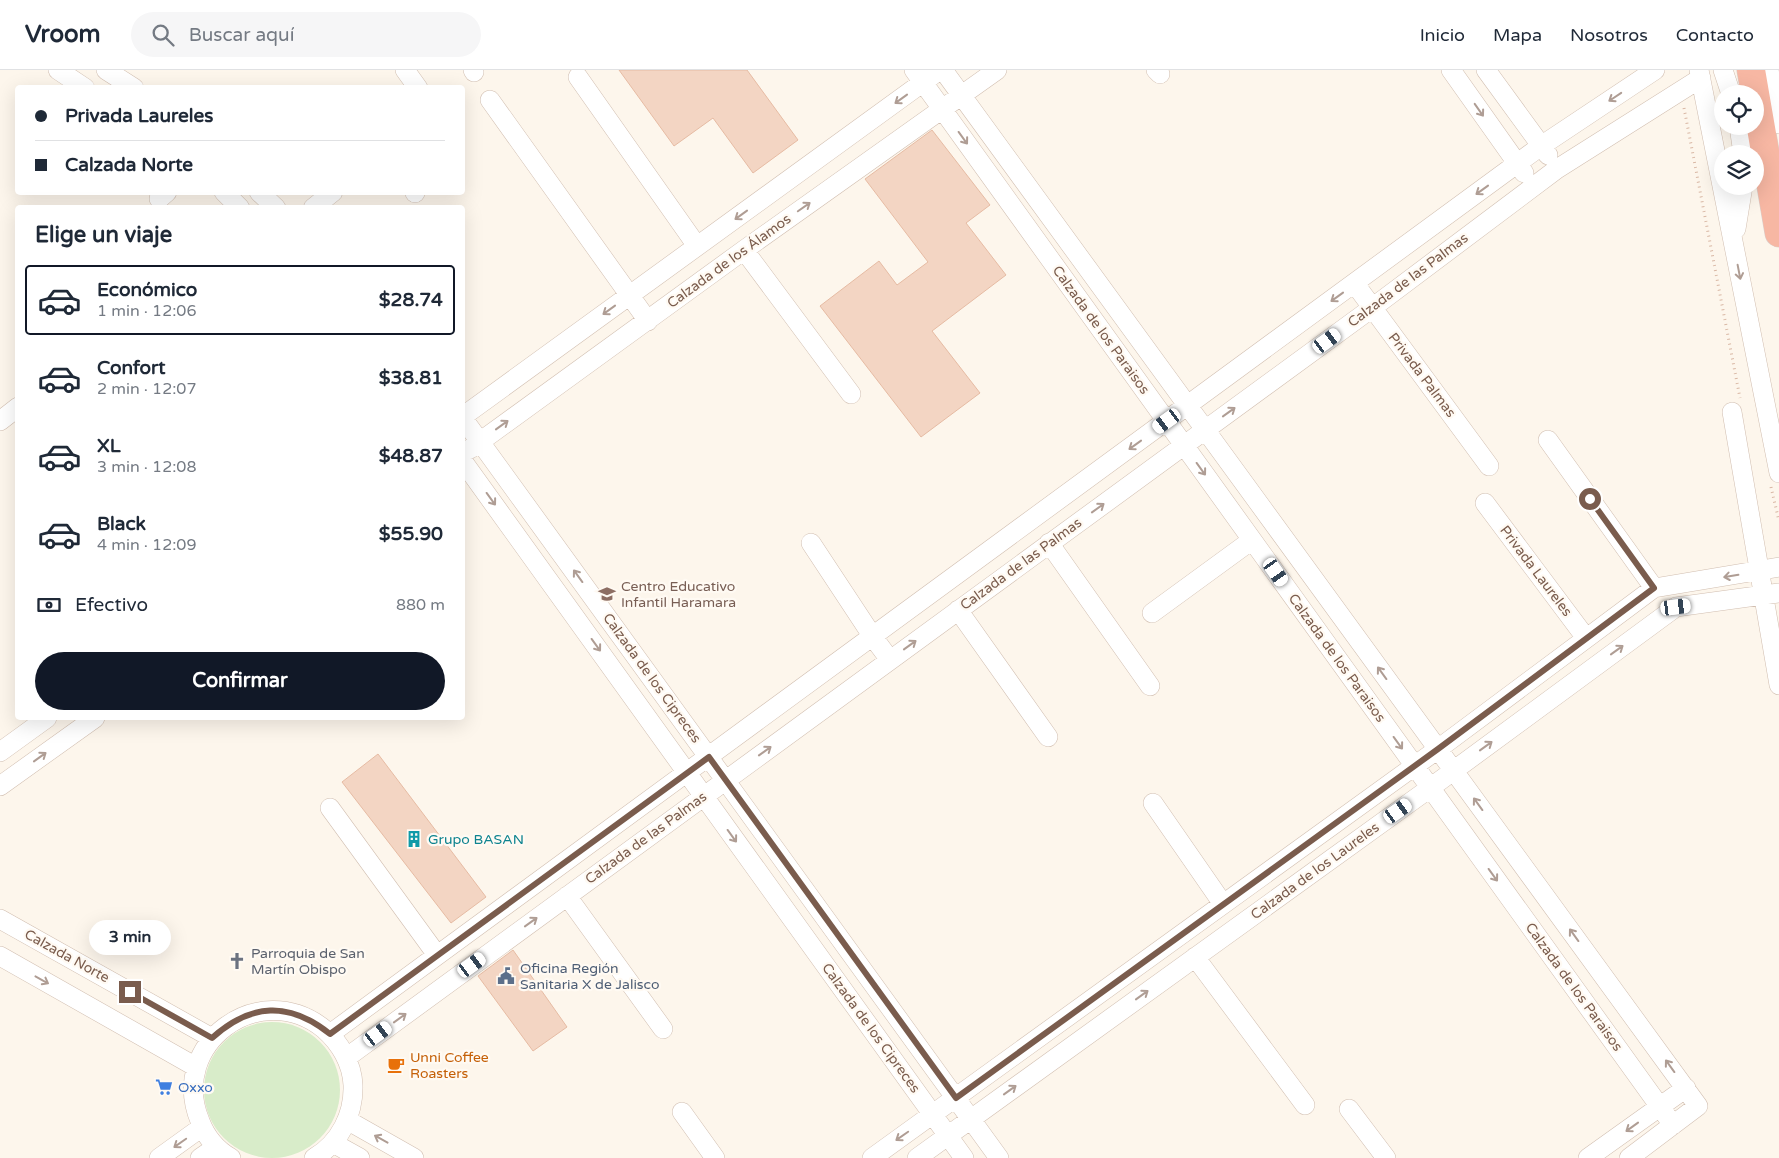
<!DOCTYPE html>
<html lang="es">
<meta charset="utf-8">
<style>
:root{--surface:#fff;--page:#f6f6f7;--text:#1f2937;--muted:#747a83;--line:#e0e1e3;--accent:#111827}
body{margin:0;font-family:"Varela Round",sans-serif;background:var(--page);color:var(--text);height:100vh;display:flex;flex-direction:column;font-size:19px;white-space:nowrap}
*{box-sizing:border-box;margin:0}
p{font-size:16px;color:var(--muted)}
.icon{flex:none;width:28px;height:28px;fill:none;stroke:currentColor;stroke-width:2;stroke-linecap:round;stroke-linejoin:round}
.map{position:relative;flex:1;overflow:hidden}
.drawer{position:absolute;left:15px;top:135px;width:450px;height:515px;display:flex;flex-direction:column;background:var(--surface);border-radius:5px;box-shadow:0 5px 20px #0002}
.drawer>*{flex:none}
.banner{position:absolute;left:15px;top:15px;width:450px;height:110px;border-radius:5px;box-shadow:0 5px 20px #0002;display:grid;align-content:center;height:110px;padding:0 20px;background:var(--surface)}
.controls{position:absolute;left:1714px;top:15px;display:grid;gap:10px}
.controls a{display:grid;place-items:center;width:50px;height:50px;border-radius:50%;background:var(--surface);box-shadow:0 5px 20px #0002;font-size:25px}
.end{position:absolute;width:22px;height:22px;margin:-11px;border:6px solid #7a5c4d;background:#fff;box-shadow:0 0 0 2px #fff}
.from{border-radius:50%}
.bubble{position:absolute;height:35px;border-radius:18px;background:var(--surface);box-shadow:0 5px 20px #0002;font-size:16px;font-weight:800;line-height:35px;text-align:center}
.car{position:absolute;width:15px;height:30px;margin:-15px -8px;border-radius:6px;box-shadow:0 0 4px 1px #0007;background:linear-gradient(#fff 24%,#345 0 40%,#fff 0 76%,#345 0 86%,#fff 0)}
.banner b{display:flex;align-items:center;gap:18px;height:48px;font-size:19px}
.banner b+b{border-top:1px solid var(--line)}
.banner i{width:12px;height:12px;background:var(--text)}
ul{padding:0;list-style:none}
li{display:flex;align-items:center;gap:15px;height:70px;margin:0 10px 8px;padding:0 10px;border:2px solid transparent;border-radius:5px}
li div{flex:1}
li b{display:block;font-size:19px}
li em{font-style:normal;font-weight:800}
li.active{border-color:var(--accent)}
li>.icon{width:45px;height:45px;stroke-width:1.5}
h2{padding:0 20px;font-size:22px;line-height:60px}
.pay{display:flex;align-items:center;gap:12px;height:55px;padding:0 20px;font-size:19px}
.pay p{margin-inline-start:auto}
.button{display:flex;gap:10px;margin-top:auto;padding:10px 20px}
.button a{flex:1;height:58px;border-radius:30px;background:var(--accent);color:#fff;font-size:20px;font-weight:800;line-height:58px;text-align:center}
header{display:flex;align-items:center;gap:30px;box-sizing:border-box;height:70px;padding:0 25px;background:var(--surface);border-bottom:1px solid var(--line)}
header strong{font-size:24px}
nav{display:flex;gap:28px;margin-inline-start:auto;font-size:18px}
.search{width:350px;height:45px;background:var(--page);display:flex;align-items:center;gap:12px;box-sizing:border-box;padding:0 18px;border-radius:28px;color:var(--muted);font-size:19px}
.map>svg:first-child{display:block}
</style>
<header>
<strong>Vroom</strong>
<div class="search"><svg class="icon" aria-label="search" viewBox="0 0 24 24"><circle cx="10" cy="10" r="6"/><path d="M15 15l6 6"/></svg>Buscar aquí</div>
<nav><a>Inicio</a><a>Mapa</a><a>Nosotros</a><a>Contacto</a></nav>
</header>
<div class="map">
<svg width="1779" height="1088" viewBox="0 0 1779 1088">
<rect width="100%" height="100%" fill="#fdf6ec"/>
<!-- green -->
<path fill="#d8ecc9" d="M204 1020a68 68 0 1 1 136 0a68 68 0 1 1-136 0Z"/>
<!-- building -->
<path fill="#f3d5c3" stroke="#e6bba3" d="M619,0H747L798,70L753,103L713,48L674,76Z
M932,60L990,135L966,153L1006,205L932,261L980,323L921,367L820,236L879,191L897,215L928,192L865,109Z
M378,684L486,827L451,853L342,712Z
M513,880L567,957L533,981L478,906Z"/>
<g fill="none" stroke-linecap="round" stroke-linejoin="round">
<!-- minor casing -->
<g stroke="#d1beb0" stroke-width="20">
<path id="minor" d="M58,0L85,18
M106,0L134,18
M405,0L418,18
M473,0L474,2
M914,0L1673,1055
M943,0L1698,1036L1629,1088
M1156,0L1160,4
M1451,0L1524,103
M1486,0L1548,85
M1699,0L1779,403
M1723,0L1731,24
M1769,0L1779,54
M578,7L697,176
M490,30L648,251
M1739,56L1743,84
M224,122L240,138
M259,122L276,138
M415,122V123
M159,129L167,122
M313,138L333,122
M1736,159L1743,116
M744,180L851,324
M1355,214L1489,396
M1732,342L1779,615
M462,347L999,1088
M462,347L933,5
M0,351L18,337
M1548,370L1654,518
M470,379L744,180L997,0
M462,390L964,1088
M1485,433L1586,568
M811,473L873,567L890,590
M1049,473L1150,616
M958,540L1048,667
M1152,543L1252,470
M0,682L47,648
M0,716L95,648
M1153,733L1223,834
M330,738L437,885
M567,826L663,959
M0,849L212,968
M0,886L196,997
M1195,887L1305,1035
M330,964L1541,76L1655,0
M346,988L1372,238L1557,99L1701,8
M1349,1039L1386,1088
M682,1042L715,1088
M347,1050L414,1088
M333,1073L360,1088
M159,1088L202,1057
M200,1088L216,1077
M231,1088C217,1080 206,1067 200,1051C168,974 259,907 324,959C340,973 352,993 353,1015C354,1044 340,1073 314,1088
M872,1088L1438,679L1654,518L1779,497
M917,1088L1430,718L1676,537L1779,523
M1588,1088L1686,1018"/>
</g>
<!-- highway casing -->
<g stroke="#dad1cd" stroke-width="29">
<path id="highway" d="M1751,0L1779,163"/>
</g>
<!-- path -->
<path stroke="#d9b8a5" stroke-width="3" stroke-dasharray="1 4" stroke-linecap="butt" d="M1684,38L1740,328
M1771,417L1779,451"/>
<!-- minor -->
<use href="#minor" stroke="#fff" stroke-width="19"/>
<!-- highway -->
<use href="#highway" stroke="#f7b7a3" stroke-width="28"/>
</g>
<!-- one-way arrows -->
<defs><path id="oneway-shaft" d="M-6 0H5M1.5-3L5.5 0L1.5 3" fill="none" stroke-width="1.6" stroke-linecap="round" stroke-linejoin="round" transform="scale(1.25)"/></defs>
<g stroke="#af9d94">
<use href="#oneway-shaft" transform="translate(1615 27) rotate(146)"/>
<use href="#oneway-shaft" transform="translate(901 29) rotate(144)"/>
<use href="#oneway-shaft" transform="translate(1479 40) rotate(55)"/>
<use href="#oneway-shaft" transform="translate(963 68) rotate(54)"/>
<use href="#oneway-shaft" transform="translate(1482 120) rotate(144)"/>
<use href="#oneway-shaft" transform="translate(804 137) rotate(-35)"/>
<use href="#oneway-shaft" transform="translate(741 145) rotate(144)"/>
<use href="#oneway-shaft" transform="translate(1739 202) rotate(79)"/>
<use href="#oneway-shaft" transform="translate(1337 227) rotate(144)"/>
<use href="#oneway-shaft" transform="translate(609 240) rotate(144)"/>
<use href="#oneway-shaft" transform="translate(1229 342) rotate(-36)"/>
<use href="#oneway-shaft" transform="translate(502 355) rotate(-36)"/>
<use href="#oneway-shaft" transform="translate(1135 375) rotate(144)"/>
<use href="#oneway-shaft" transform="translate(1201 399) rotate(54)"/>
<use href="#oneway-shaft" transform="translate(491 429) rotate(54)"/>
<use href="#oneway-shaft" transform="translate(1098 438) rotate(-36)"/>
<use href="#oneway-shaft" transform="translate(578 506) rotate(-126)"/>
<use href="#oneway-shaft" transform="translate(1731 506) rotate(171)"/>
<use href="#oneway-shaft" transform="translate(596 575) rotate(54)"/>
<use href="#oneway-shaft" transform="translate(910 575) rotate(-36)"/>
<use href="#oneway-shaft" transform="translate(1617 580) rotate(-36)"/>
<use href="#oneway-shaft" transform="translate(1382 603) rotate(-126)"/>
<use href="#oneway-shaft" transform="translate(1398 673) rotate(54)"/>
<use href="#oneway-shaft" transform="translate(1486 676) rotate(-36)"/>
<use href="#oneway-shaft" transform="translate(765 681) rotate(-36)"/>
<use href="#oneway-shaft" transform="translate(40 687) rotate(-36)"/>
<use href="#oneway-shaft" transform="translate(1478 734) rotate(-126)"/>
<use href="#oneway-shaft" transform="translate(732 766) rotate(54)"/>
<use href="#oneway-shaft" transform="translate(1493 805) rotate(54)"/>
<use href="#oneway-shaft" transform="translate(531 852) rotate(-36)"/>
<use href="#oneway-shaft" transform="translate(1574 865) rotate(-126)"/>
<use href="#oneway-shaft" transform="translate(42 910) rotate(29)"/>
<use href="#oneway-shaft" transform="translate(1142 925) rotate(-36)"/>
<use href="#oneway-shaft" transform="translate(400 948) rotate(-36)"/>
<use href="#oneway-shaft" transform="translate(1670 996) rotate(-126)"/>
<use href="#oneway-shaft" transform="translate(1010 1020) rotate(-36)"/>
<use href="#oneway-shaft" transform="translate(1632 1057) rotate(144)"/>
<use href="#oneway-shaft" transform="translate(902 1066) rotate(145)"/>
<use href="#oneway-shaft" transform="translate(381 1069) rotate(-151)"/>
<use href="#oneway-shaft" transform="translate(180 1073) rotate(145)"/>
</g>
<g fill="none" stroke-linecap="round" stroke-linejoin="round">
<!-- route -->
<path stroke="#7a5c4d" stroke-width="6" d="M130,922L212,968C251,933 289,931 330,964L709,687L956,1028L1438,679L1654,518L1590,429"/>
</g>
<!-- icons -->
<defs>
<g id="school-bare" transform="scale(1.35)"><path d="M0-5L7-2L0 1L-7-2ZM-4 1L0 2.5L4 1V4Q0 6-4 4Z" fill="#8d6e63" stroke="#fffaf3" stroke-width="2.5" paint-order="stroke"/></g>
<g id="building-bare" transform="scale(1.35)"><path d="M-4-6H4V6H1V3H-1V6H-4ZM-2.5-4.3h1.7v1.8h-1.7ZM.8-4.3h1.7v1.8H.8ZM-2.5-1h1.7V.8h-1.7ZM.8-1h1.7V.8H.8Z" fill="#0f9aa8" stroke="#fffaf3" stroke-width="2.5" paint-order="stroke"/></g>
<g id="church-bare" transform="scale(1.35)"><path d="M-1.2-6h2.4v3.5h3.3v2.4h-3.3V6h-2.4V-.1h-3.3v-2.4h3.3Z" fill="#6b7280" stroke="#fffaf3" stroke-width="2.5" paint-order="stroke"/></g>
<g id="civic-bare" transform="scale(1.35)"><path d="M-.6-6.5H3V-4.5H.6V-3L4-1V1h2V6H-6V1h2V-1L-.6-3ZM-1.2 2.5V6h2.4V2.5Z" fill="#5c6f8a" stroke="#fffaf3" stroke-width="2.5" paint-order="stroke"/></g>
<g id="cafe-bare" transform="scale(1.35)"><path d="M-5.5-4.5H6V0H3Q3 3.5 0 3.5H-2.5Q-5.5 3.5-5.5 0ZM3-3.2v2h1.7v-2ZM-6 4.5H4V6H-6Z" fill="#e8710a" stroke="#fffaf3" stroke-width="2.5" paint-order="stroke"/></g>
<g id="supermarket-bare" transform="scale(1.35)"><path d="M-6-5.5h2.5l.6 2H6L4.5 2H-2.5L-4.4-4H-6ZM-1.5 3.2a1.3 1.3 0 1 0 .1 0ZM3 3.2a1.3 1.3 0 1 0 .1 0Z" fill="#3f7fe0" stroke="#fffaf3" stroke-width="2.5" paint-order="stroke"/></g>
</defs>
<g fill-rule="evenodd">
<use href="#school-bare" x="607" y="524"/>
<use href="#building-bare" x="414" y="769"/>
<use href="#church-bare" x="237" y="891"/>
<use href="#civic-bare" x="506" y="906"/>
<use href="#cafe-bare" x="396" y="995"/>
<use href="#supermarket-bare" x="164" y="1017"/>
</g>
<g text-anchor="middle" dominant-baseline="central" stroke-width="4.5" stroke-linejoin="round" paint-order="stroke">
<!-- street labels -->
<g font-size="14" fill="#7a5c4d" stroke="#fffaf3">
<text transform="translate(729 191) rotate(-36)">Calzada de los Álamos</text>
<text transform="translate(1408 210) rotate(-37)">Calzada de las Palmas</text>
<text transform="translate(1101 260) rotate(54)">Calzada de los Paraisos</text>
<text transform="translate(1422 305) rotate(53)">Privada Palmas</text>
<text transform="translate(1021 494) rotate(-36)">Calzada de las Palmas</text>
<text transform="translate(1536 501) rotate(53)">Privada Laureles</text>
<text transform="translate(1337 588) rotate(54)">Calzada de los Paraisos</text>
<text transform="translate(652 608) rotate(54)">Calzada de los Cipreces</text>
<text transform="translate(646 768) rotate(-36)">Calzada de las Palmas</text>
<text transform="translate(1315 801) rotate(-36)">Calzada de los Laureles</text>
<text transform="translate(67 886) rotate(29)">Calzada Norte</text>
<text transform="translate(1574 917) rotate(54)">Calzada de los Paraisos</text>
<text transform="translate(871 958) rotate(54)">Calzada de los Cipreces</text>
</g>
<!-- education labels -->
<g font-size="14" fill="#785e54" stroke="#fffaf3" text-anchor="start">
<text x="621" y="516">Centro Educativo<tspan x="621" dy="16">Infantil Haramara</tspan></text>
</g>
<!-- culture labels -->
<g font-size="14" fill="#0d838f" stroke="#fffaf3" text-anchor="start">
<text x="428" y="769">Grupo BASAN</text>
</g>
<!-- worship labels -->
<g font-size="14" fill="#5b616d" stroke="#fffaf3" text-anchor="start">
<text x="251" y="883">Parroquia de San<tspan x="251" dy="16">Martín Obispo</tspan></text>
</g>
<!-- service labels -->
<g font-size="14" fill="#4e5e75" stroke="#fffaf3" text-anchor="start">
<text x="520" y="898">Oficina Región<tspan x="520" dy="16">Sanitaria X de Jalisco</tspan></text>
</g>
<!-- food labels -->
<g font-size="14" fill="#c56008" stroke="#fffaf3" text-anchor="start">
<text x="410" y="987">Unni Coffee<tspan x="410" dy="16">Roasters</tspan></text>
</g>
<!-- shop labels -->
<g font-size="14" fill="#366cbe" stroke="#fffaf3" text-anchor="start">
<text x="178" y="1017">Oxxo</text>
</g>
</g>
</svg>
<div class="controls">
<a><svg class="icon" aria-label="locate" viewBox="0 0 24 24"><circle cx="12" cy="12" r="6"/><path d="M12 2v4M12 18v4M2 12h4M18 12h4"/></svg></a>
<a><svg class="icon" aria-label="layers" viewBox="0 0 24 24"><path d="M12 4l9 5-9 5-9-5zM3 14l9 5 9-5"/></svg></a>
</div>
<i class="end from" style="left:1590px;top:429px"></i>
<i class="end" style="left:130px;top:922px"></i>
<div class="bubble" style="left:89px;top:850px;width:82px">3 min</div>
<i class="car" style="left:1327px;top:271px;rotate:54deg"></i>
<i class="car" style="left:1167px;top:351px;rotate:234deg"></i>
<i class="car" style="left:1276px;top:502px;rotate:145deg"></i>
<i class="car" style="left:1676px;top:537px;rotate:83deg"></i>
<i class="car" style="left:1398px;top:741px;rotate:55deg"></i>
<i class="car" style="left:472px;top:895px;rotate:54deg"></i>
<i class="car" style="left:378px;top:964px;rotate:54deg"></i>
<div class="banner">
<b><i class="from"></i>Privada Laureles</b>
<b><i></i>Calzada Norte</b>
</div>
<section class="drawer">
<h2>Elige un viaje</h2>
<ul>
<li class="active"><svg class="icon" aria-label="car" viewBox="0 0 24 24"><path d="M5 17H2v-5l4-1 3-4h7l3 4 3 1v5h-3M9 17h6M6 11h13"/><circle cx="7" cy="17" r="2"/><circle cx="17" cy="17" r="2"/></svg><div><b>Económico</b><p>1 min · 12:06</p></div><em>$28.74</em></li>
<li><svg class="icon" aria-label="car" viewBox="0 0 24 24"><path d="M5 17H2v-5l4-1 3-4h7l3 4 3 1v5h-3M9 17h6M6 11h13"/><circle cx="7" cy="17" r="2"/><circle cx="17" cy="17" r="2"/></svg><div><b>Confort</b><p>2 min · 12:07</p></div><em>$38.81</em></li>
<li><svg class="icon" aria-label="car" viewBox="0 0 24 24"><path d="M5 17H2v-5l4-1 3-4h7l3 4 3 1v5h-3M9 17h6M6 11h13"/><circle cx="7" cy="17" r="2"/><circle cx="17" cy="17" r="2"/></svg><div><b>XL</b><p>3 min · 12:08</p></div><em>$48.87</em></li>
<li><svg class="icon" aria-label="car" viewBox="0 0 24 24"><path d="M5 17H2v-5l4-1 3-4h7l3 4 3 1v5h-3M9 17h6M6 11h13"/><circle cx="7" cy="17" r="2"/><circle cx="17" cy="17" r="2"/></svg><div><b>Black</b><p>4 min · 12:09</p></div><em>$55.90</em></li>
</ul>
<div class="pay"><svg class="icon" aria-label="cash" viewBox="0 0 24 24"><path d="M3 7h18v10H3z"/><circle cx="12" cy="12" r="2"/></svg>Efectivo<p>880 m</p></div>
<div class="button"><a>Confirmar</a></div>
</section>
</div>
